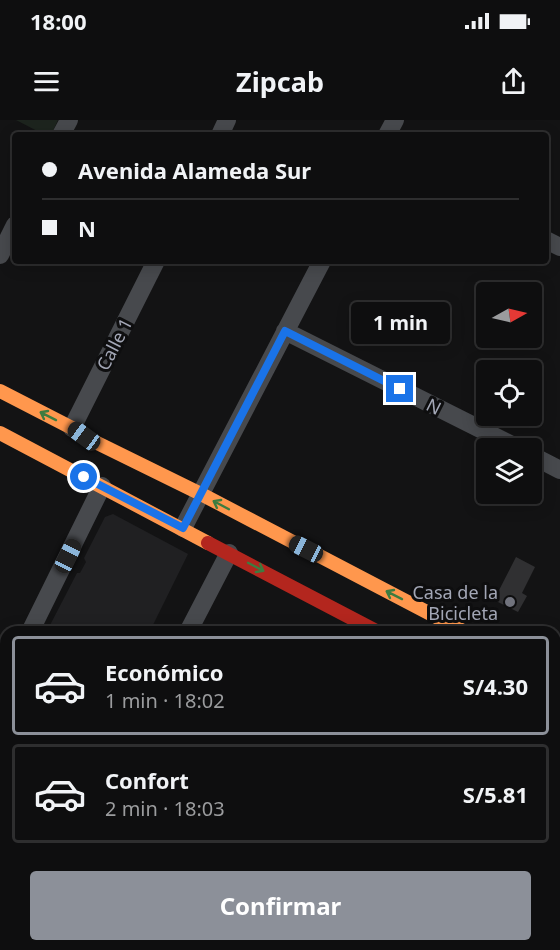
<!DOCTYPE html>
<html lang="es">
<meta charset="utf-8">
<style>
:root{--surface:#0e0e0f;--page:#1c1c1d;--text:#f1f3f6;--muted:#9b9c9e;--line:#2e2e2f;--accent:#8c9099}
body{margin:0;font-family:"Noto Sans",sans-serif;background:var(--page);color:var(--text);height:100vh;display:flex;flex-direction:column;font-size:22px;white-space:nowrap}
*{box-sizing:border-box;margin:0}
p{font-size:20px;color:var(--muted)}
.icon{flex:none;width:33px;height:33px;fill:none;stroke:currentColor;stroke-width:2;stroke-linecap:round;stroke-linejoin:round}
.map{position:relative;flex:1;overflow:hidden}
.details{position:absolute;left:0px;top:506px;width:561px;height:326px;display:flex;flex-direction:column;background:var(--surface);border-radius:18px 18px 0 0;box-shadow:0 3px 15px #0003,0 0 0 2px var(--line)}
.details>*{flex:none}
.banner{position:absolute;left:12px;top:12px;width:537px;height:132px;border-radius:6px;box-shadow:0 3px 15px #0003,0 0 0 2px var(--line);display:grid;align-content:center;height:132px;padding:0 30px;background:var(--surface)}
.needle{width:39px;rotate:82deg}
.tools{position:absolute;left:476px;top:162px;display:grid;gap:12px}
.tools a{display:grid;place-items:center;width:66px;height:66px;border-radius:6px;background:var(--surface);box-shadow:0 3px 15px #0003,0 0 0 2px var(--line);font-size:30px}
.end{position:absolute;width:27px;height:27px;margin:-14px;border:8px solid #1a73e8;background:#fff;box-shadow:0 0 0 3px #fff}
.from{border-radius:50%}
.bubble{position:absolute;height:42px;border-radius:6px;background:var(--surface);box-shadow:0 3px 15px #0003,0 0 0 2px var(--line);font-size:20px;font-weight:700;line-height:42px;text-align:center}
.car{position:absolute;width:18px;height:36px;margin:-18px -9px;border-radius:8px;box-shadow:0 0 4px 2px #0007;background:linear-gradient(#222 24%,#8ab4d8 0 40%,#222 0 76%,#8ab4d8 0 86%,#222 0)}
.banner b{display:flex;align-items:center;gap:21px;height:57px;font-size:22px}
.banner b+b{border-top:2px solid var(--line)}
.banner i{width:15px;height:15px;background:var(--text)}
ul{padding:10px 0 0;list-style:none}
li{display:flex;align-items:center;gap:18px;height:99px;margin:0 12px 9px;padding:0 18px;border:3px solid var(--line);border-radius:6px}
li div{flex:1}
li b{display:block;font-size:22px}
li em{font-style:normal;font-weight:700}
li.selected{border-color:var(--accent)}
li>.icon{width:54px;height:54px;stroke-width:1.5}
.button{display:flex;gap:12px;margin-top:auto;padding:12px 30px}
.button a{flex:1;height:69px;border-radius:6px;background:var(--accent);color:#fff;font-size:24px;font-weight:700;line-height:69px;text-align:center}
.status{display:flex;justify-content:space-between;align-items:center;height:42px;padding:0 30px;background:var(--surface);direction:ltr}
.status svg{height:16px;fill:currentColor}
header{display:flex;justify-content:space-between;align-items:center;height:78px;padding:0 30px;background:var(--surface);font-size:27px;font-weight:700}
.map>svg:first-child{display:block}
</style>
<div class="status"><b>18:00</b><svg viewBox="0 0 49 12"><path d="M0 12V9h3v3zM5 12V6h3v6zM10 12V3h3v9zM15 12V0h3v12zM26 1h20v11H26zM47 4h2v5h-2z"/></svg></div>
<header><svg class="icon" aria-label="menu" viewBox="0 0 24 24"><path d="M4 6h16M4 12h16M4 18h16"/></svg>Zipcab<svg class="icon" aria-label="share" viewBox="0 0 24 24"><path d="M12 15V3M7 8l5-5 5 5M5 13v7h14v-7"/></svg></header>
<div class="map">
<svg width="560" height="830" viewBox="0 0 560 830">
<rect width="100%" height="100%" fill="#131314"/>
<!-- built -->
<path fill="#202022" d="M113,394L188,434L150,511H47L77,453H80L86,442L84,438L105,397Z"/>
<!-- green -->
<path fill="#1d241e" d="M16,0H58L51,15H45Z
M0,642L6,645V738L0,749Z
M560,767V803L555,811V776Z"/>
<!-- building -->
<path fill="#303032" d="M516,437L535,447L522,473L527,476L518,492L494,480Z"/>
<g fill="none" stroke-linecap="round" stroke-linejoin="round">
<!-- street -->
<path stroke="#47494d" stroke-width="18" d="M61,15L69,0
M220,15L227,0
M387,15L395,0
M546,120L560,127
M0,135L15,105
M285,211L518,328
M72,308L156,141
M531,335L560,350
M183,408L322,141
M30,512L102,366
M188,512L229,433
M0,573L6,561
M0,617L6,620
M0,799L6,802
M51,825L61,830
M401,825L411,830
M302,830L305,825"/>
<!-- fast -->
<path stroke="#63d668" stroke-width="14" d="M555,605L560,608
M506,830L509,825"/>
<!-- slow -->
<path stroke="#ff974d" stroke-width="14" d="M0,271L72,308L83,316L201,374L465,512
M0,313L208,423
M555,558L560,561
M553,830L560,818"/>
<!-- jam -->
<path stroke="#b3261e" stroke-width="14" d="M208,423L378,512
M555,747L560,739"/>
</g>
<!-- one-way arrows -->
<defs><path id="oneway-shaft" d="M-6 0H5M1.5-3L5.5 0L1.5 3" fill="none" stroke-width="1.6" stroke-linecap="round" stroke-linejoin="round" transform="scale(1.5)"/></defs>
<g stroke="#3d7c40">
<use href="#oneway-shaft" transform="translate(48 296) rotate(-153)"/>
<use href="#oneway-shaft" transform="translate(221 385) rotate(-152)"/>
<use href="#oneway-shaft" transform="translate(256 447) rotate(28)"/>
<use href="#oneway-shaft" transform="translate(394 475) rotate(-153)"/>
</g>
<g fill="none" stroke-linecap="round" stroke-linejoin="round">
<!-- route -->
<path stroke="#1a73e8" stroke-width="8" d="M84,357L183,408L285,211L400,269"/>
</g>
<!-- markers -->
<circle fill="#71737d" stroke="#0e0e0f" stroke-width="2" cx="510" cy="482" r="6"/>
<g text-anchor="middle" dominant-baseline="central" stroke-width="6" stroke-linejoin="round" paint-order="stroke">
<!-- street labels -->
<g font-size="18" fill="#a3a7b6" stroke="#0e0e0f">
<text transform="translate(114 224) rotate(-63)">Calle 1</text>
<text transform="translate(434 286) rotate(27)">N</text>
</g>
<!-- poi labels -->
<g font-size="18" fill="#a3a7b6" stroke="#0e0e0f" text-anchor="end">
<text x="498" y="472">Casa de la<tspan x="498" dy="21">Bicicleta</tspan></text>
</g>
</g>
</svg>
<div class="tools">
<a><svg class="needle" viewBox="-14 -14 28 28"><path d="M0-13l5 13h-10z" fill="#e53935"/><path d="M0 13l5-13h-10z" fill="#9b9c9e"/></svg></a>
<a><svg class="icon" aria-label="locate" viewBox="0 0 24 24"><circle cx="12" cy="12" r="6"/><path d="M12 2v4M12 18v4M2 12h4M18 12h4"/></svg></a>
<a><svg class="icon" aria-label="layers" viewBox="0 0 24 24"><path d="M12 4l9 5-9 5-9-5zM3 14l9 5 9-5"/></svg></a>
</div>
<i class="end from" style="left:84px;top:357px"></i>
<i class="end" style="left:400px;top:269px"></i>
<div class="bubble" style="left:351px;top:182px;width:99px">1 min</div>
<i class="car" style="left:84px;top:316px;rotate:306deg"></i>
<i class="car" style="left:306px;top:429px;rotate:297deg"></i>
<i class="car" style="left:68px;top:436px;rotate:26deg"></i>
<div class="banner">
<b><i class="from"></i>Avenida Alameda Sur</b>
<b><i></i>N</b>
</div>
<section class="details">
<ul>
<li class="selected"><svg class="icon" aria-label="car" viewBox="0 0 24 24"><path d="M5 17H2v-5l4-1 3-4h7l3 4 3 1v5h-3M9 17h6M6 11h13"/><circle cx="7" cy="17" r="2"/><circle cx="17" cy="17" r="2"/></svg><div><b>Económico</b><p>1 min · 18:02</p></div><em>S/4.30</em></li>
<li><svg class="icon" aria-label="car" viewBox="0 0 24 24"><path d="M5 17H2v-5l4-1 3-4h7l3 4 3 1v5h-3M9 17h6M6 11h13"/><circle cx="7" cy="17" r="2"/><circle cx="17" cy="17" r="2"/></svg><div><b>Confort</b><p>2 min · 18:03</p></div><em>S/5.81</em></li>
</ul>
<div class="button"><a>Confirmar</a></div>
</section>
</div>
